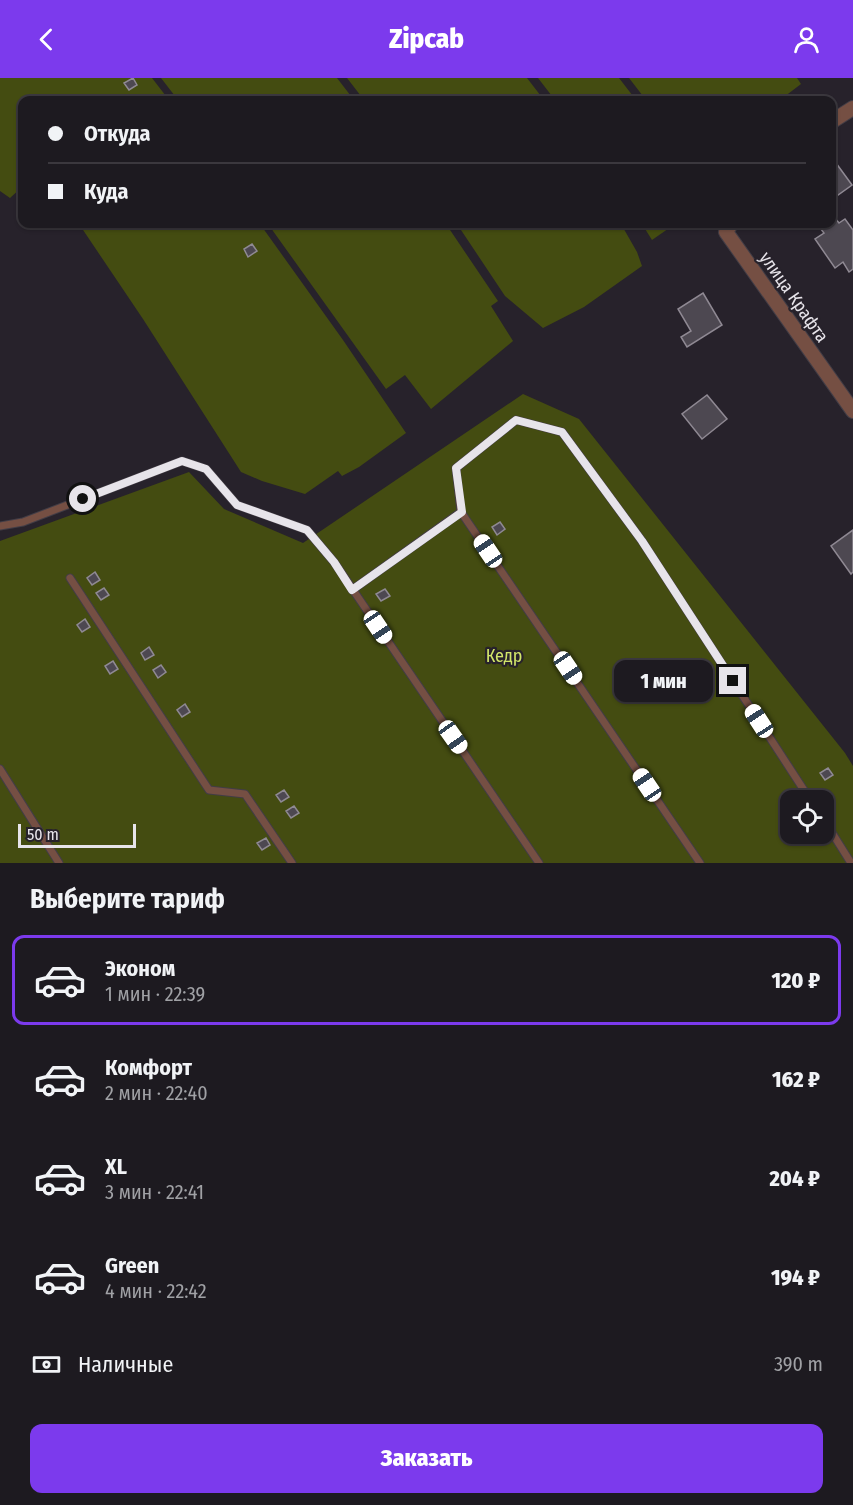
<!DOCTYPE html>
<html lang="ru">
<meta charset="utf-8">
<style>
:root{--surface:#1d1a20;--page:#2a272d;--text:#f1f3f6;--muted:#a0a1a5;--line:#3b383e;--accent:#7c3aed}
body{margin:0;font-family:"Fira Sans Condensed",sans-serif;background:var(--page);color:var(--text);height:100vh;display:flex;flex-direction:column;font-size:22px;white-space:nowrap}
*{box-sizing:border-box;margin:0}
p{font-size:20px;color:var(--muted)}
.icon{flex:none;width:33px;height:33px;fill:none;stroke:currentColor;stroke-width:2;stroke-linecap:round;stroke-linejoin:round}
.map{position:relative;height:785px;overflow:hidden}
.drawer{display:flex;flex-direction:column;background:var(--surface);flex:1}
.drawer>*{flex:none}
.hud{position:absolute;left:18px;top:18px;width:818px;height:132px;border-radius:12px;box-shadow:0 2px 4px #0004,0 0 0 2px var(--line);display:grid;align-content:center;height:132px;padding:0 30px;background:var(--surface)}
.tools{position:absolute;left:780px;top:712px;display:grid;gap:12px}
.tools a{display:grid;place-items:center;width:54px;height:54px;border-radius:12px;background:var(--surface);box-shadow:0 2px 4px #0004,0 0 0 2px var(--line);font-size:30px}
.scale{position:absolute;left:18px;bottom:15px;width:118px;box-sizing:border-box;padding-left:6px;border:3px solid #e7e4ea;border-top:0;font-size:16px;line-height:21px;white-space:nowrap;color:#e7e4ea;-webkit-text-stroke:4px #27222b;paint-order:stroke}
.end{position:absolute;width:27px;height:27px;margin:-14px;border:8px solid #e7e4ea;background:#111;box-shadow:0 0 0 3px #111}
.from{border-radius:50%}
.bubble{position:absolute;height:42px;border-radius:12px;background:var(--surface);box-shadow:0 2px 4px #0004,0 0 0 2px var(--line);font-size:20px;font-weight:800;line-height:42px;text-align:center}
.car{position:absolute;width:18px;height:36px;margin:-18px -9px;border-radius:8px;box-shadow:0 0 4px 2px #0007;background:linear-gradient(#fff 24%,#345 0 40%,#fff 0 76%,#345 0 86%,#fff 0)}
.hud b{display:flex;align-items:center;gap:21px;height:57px;font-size:22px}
.hud b+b{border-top:2px solid var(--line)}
.hud i{width:15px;height:15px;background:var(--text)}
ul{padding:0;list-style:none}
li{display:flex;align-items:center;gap:18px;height:90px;margin:0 12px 9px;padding:0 18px;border:3px solid transparent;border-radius:12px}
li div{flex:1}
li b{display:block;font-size:22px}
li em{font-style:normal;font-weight:800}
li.on{border-color:var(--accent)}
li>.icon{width:54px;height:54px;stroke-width:1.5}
h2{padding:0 30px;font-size:27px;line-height:72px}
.pay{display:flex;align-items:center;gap:15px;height:66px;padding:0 30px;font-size:22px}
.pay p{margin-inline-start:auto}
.action{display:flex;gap:12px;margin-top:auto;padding:12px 30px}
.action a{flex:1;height:69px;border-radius:12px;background:var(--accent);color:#fff;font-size:24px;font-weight:800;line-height:69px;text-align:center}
header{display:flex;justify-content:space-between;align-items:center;height:78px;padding:0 30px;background:var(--accent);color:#fff;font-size:27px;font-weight:800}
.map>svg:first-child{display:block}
</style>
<header><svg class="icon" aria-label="back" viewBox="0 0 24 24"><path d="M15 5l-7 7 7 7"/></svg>Zipcab<svg class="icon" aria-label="person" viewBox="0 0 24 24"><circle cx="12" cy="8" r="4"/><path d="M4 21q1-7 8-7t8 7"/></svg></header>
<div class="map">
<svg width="853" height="785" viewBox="0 0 853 785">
<rect width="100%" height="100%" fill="#27222b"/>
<!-- green -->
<path fill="#444c11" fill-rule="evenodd" d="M0,0H152L169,22H22V109L10,120L0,113Z
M161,0H337L354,22H178Z
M347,0H527L544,22H364Z
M538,0H619L636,22H555Z
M629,0H797L801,6L780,22H646Z
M79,146H260L343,262L406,355L359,389L342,398L338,393L305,416L262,403L241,394L143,241Z
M268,146H446L498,223L491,228L513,263L431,331L405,297L386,311Z
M457,146H621L637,174L642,188L584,229L543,250L505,218Z
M642,146H675L652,162Z
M523,316L579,341L845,675L853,688V785H0V463L189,394L224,431L303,465ZM790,723H824V756H790Z"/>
<!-- building -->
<path fill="#4d4851" stroke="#8f8993" stroke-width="1.5" d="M133,0L137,7L129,12L124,5Z
M836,85L852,107L831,122V88Z
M831,135L839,145L845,141L853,152V191L849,194L843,184L835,190L815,161L824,155L817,146H831Z
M252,166L257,173L248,179L244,171Z
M703,215L722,247L687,269L681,259L691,253L678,231Z
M707,317L727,341L702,361L682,336Z
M500,444L505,451L497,457L492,449Z
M853,452V494L851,496L831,468Z
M95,494L100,502L92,507L87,500Z
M104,510L109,517L101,522L96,515Z
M385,511L390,518L381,523L376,516Z
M85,541L90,549L82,554L77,547Z
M149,569L154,577L145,582L141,575Z
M113,583L118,591L110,596L105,588Z
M161,587L166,594L158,600L153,592Z
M185,626L190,634L182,639L177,632Z
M828,690L833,697L825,702L820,695Z
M284,712L289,719L281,724L276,717Z
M294,728L299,735L291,740L286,733Z
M266,760L270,767L262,772L257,765Z"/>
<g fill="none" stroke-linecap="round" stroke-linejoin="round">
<!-- service casing -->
<g stroke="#423d46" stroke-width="9">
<path id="service" d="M461,434L700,785
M0,448L23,444L182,383L206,391L237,427L307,452L334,484L539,785
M70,500L209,712L245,716L292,785
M352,512L461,434L456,390L516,342L562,354L642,463L811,723
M0,691L59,785
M824,742L851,785"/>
</g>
<!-- minor casing -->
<g stroke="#423d46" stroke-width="16">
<path id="minor" d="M831,44L853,30
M731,146L726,154L853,333"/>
</g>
<!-- service -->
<use href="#service" stroke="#754f43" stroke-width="7"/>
<!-- minor -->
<use href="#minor" stroke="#754f43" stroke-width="14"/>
</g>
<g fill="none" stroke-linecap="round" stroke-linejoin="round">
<!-- route -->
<path stroke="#e7e4ea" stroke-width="8" d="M83,421L182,383L206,391L237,427L307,452L334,484L352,512L462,434L456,390L516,342L562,354L642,463L733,603"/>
</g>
<g text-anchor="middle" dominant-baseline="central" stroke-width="4.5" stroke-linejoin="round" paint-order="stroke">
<!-- street labels -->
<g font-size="18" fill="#e7e4ea" stroke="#27222b">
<text transform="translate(794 219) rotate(55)">улица Крафта</text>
</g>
<!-- park labels -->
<g font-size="18" fill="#d1e569" stroke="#27222b">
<text x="504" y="578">Кедр</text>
</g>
</g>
</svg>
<div class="tools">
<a><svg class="icon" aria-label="locate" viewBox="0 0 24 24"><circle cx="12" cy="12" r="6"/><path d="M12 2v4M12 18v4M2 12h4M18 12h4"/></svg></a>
</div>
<div class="scale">50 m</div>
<i class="end from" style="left:83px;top:421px"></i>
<i class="end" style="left:733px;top:603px"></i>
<div class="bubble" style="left:614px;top:582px;width:99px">1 мин</div>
<i class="car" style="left:488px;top:473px;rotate:326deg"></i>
<i class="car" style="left:378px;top:549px;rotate:146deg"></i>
<i class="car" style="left:568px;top:590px;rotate:146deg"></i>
<i class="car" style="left:759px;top:643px;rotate:327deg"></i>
<i class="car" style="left:453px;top:659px;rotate:145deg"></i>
<i class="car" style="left:647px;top:707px;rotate:326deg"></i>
<div class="hud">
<b><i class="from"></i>Откуда</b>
<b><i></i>Куда</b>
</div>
</div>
<section class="drawer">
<h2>Выберите тариф</h2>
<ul>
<li class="on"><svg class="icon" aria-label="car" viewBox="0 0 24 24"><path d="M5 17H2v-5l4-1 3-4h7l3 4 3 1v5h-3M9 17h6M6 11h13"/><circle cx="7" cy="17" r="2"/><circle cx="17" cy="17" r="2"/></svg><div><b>Эконом</b><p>1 мин · 22:39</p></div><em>120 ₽</em></li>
<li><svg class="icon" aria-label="car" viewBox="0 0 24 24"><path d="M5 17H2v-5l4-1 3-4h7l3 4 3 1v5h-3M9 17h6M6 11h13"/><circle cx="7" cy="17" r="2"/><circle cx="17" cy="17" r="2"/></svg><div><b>Комфорт</b><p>2 мин · 22:40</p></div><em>162 ₽</em></li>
<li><svg class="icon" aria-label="car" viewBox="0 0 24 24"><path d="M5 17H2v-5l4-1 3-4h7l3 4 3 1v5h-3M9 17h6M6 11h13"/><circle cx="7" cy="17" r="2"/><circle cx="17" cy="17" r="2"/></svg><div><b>XL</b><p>3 мин · 22:41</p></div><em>204 ₽</em></li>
<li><svg class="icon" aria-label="car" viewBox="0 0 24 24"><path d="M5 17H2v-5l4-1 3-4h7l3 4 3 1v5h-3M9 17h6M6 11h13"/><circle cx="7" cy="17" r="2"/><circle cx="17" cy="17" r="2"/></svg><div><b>Green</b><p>4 мин · 22:42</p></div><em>194 ₽</em></li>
</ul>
<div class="pay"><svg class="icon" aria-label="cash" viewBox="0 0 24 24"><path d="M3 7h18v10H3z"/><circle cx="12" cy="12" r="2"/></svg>Наличные<p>390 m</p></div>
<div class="action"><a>Заказать</a></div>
</section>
